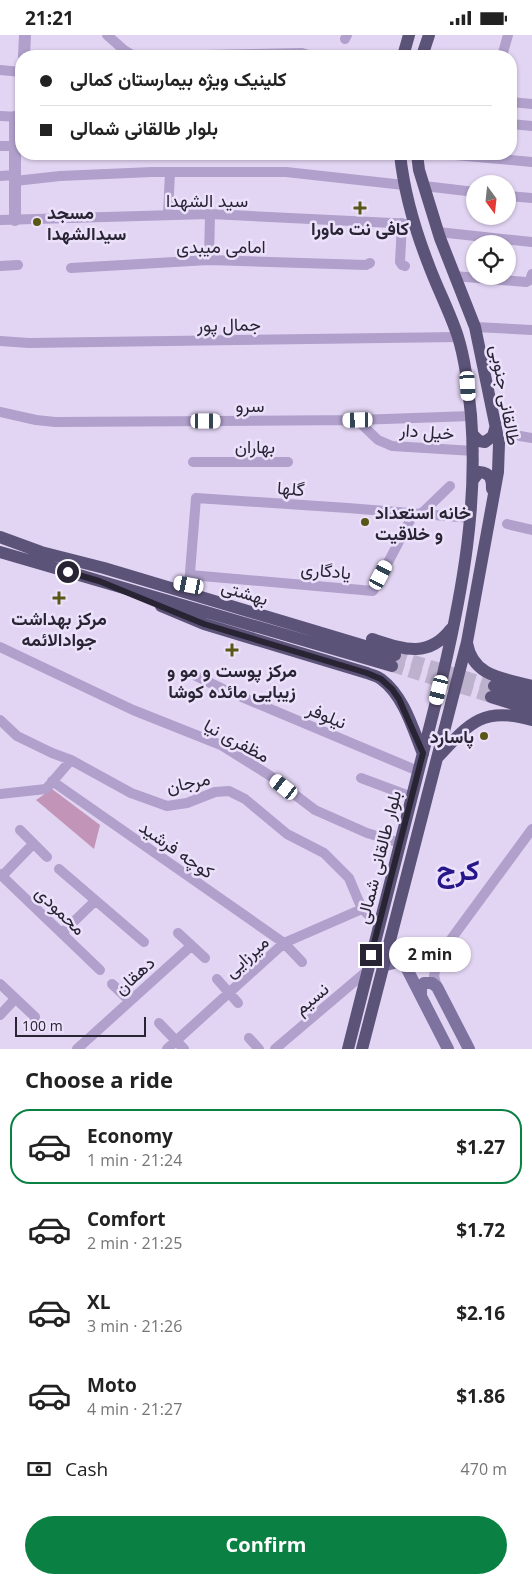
<!DOCTYPE html>
<meta charset="utf-8">
<style>
:root{--surface:#fff;--page:#f2f2f2;--text:#222;--muted:#767676;--line:#e0e0e0;--accent:#0b8043}
body{margin:0;font-family:"Open Sans",Vazirmatn,sans-serif;background:var(--page);color:var(--text);height:100vh;display:flex;flex-direction:column;font-size:19px;white-space:nowrap}
*{box-sizing:border-box;margin:0}
p{font-size:16px;color:var(--muted)}
.icon{flex:none;width:28px;height:28px;fill:none;stroke:currentColor;stroke-width:2;stroke-linecap:round;stroke-linejoin:round}
.map{position:relative;height:1014px;overflow:hidden}
.panel{display:flex;flex-direction:column;background:var(--surface);flex:1}
.panel>*{flex:none}
.hud{position:absolute;left:15px;top:15px;width:502px;height:110px;border-radius:20px;box-shadow:0 1px 4px #0004;display:grid;align-content:center;height:110px;padding:0 25px;background:var(--surface)}
.needle{width:32px;rotate:165deg}
.tools{position:absolute;left:466px;top:140px;display:grid;gap:10px}
.tools a{display:grid;place-items:center;width:50px;height:50px;border-radius:50%;background:var(--surface);box-shadow:0 1px 4px #0004;font-size:25px}
.scale{position:absolute;left:15px;bottom:12px;width:131px;box-sizing:border-box;padding-left:5px;border:2px solid #282434;border-top:0;font-size:14px;line-height:18px;white-space:nowrap;color:#282434;-webkit-text-stroke:4px #ece1fa;paint-order:stroke}
.end{position:absolute;width:22px;height:22px;margin:-11px;border:6px solid #282434;background:#fff;box-shadow:0 0 0 2px #fff}
.from{border-radius:50%}
.bubble{position:absolute;height:35px;border-radius:18px;background:var(--surface);box-shadow:0 1px 4px #0004;font-size:16px;font-weight:700;line-height:35px;text-align:center}
.car{position:absolute;width:15px;height:30px;margin:-15px -8px;border-radius:6px;box-shadow:0 0 4px 1px #0007;background:linear-gradient(#fff 24%,#345 0 40%,#fff 0 76%,#345 0 86%,#fff 0)}
.hud b{display:flex;align-items:center;gap:18px;height:48px;font-size:19px}
.hud b+b{border-top:1px solid var(--line)}
.hud i{width:12px;height:12px;background:var(--text)}
ul{padding:0;list-style:none}
li{display:flex;align-items:center;gap:15px;height:75px;margin:0 10px 8px;padding:0 15px;border:2px solid transparent;border-radius:20px}
li div{flex:1}
li b{display:block;font-size:19px}
li em{font-style:normal;font-weight:700}
li.selected{border-color:var(--accent)}
li>.icon{width:45px;height:45px;stroke-width:1.5}
h2{padding:0 25px;font-size:22px;line-height:60px}
.pay{display:flex;align-items:center;gap:12px;height:55px;padding:0 25px;font-size:19px}
.pay p{margin-inline-start:auto}
.button{display:flex;gap:10px;margin-top:auto;padding:10px 25px}
.button a{flex:1;height:58px;border-radius:30px;background:var(--accent);color:#fff;font-size:20px;font-weight:700;line-height:58px;text-align:center}
.status{display:flex;justify-content:space-between;align-items:center;height:35px;padding:0 25px;background:var(--surface);direction:ltr}
.status svg{height:14px;fill:currentColor}
.map>svg:first-child{display:block}
</style>
<div class="status"><b>21:21</b><svg viewBox="0 0 49 12"><path d="M0 12V9h3v3zM5 12V6h3v6zM10 12V3h3v9zM15 12V0h3v12zM26 1h20v11H26zM47 4h2v5h-2z"/></svg></div>
<div class="map">
<svg width="532" height="1014" viewBox="0 0 532 1014">
<rect width="100%" height="100%" fill="#e2d5f3"/>
<!-- green -->
<path fill="#c294b7" d="M52,754L100,790L94,814L36,765Z"/>
<g fill="none" stroke-linecap="round" stroke-linejoin="round">
<!-- primary-tunnel -->
<path stroke="#bdb2cd" stroke-width="12" stroke-dasharray="12 6" stroke-linecap="butt" d="M395,620L494,651
M392,631L491,662"/>
<!-- minor -->
<path stroke="#b0a0cb" stroke-width="10" d="M107,0L124,15L134,21
M345,4L347,0
M153,21L302,18L311,21
M502,21L508,0
M0,35L21,37
M511,67L532,69
M0,81L21,82
M511,89L532,91
M0,111H15
M444,119L532,127
M0,141L15,140
M15,146L60,141L152,137H286L404,150
M424,151L475,157
M508,161L532,163
M168,180L170,137
M0,185L210,179L413,189
M402,188L400,227L402,230L405,231
M438,197L532,207
M209,225L210,179
M0,231L18,230
M71,233L209,225L366,230L370,228
M454,241L526,247L530,245L532,239
M475,292L532,295
M0,306L29,308L458,302
M0,377L36,385L55,387L357,385L471,381
M357,385L378,405L392,411L474,416
M520,401L532,403
M193,427H288
M421,479L450,451
M507,489L532,495
M190,540L373,556L414,478
M189,550L196,463L348,473L471,483
M0,612L133,675L221,710L269,740L315,775L367,798L400,808
M196,641L225,655L418,736
M0,685L17,701L52,718L71,725L131,758L167,771L187,768L215,757L229,756L245,764L287,799L324,818L349,843L362,874L379,889
M361,743L412,762
M52,746L284,908L302,927
M0,759L46,754L71,725
M20,795L47,822
M59,834L144,907
M0,839L100,935
M2,841L33,809
M62,898L95,866
M178,898L205,923
M217,944L238,968
M0,949L35,982
M112,949L130,966
M437,952L434,941L438,922L532,794
M0,980L15,964
M159,988L184,1014
M249,1003L259,1014
M77,1014L191,911
M167,1014L284,908L362,874
M275,1014L367,936"/>
<!-- tertiary -->
<path stroke="#b0a0cb" stroke-width="12" d="M24,21L25,0
M15,185V82"/>
<!-- secondary -->
<path stroke="#7e729f" stroke-width="12" d="M382,931L398,927L406,932L448,1014
M421,959V953L424,948H432L437,952L469,1014"/>
<!-- primary -->
<path stroke="#5c5378" stroke-width="12" d="M403,21L409,0
M422,21L429,0
M472,399L479,406L485,407L493,401L496,390
M473,445L479,437C491,438 492,444 492,454
M0,502L41,517L104,533L395,620
M0,517L392,631
M161,571L204,589L367,638C372,640 377,641 381,644C404,661 413,694 423,719
M372,604C403,614 428,624 451,594
M467,608C473,642 503,643 532,651
M494,651L532,663
M491,662L532,675
M439,721C470,687 484,671 532,685
M348,1014L443,639C463,553 478,469 471,380C468,354 466,328 458,302C450,277 437,253 428,228C414,192 404,157 400,119
M362,1014L467,607L498,437L499,408L475,292L440,203L419,135L417,119"/>
</g>
<g fill="none" stroke-linecap="round" stroke-linejoin="round">
<!-- route -->
<path stroke="#282434" stroke-width="6" d="M68,537L99,546L204,589L367,638L381,644L392,654L399,664L423,718L371,920"/>
</g>
<!-- markers -->
<g fill="#595716" stroke="#ece1fa" stroke-width="2">
<path d="M357.5 165.5h5v5h5v5h-5v5h-5v-5h-5v-5h5z"/>
<circle cx="37" cy="187" r="5"/>
<circle cx="365" cy="487" r="5"/>
<path d="M56.5 555.5h5v5h5v5h-5v5h-5v-5h-5v-5h5z"/>
<path d="M229.5 607.5h5v5h5v5h-5v5h-5v-5h-5v-5h5z"/>
<circle cx="484" cy="701" r="5"/>
</g>
<g text-anchor="middle" dominant-baseline="central" stroke-width="5" stroke-linejoin="round" paint-order="stroke">
<!-- street labels -->
<g font-size="18" fill="#282434" stroke="#ece1fa">
<text x="207" y="165">سید الشهدا</text>
<text x="221" y="211">امامی میبدی</text>
<text transform="translate(229 289) rotate(-1)">جمال پور</text>
<text transform="translate(506 360) rotate(80)">طالقانی جنوبی</text>
<text x="250" y="370">سرو</text>
<text transform="translate(427 396) rotate(4)">خیل دار</text>
<text x="255" y="411">بهاران</text>
<text transform="translate(291 453) rotate(4)">گلها</text>
<text transform="translate(326 535) rotate(5)">یادگاری</text>
<text transform="translate(245 557) rotate(17)">بهشتى</text>
<text transform="translate(327 680) rotate(23)">نیلوفر</text>
<text transform="translate(237 705) rotate(28)">مظفری نیا</text>
<text transform="translate(188 747) rotate(-12)">مرجان</text>
<text transform="translate(177 814) rotate(35)">كوچه فرشيد</text>
<text transform="translate(378 822) rotate(-76)">بلوار طالقانی شمالی</text>
<text transform="translate(61 875) rotate(44)">محمودی</text>
<text transform="translate(246 921) rotate(-42)">میرزایی</text>
<text transform="translate(134 940) rotate(-42)">دهقان</text>
<text transform="translate(311 963) rotate(-40)">نسیم</text>
</g>
<!-- poi labels -->
<g font-size="18" font-weight="bold" fill="#282434" stroke="#ece1fa">
<text x="47" y="177" text-anchor="start">مسجد<tspan x="47" dy="21">سیدالشهدا</tspan></text>
<text x="360" y="193">کافی نت ماورا</text>
<text x="375" y="477" text-anchor="start">خانه استعداد<tspan x="375" dy="21">و خلاقیت</tspan></text>
<text x="59" y="583">مرکز بهداشت<tspan x="59" dy="21">جوادالائمه</tspan></text>
<text x="232" y="635">مرکز پوست و مو و<tspan x="232" dy="21">زیبایی مائده کوشا</tspan></text>
<text x="474" y="701" text-anchor="end">پاسارد</text>
</g>
<!-- town labels -->
<g font-size="28" font-weight="bold" fill="#27168a" stroke="#ece1fa">
<text x="458" y="834">کرج</text>
</g>
</g>
</svg>
<div class="tools">
<a><svg class="needle" viewBox="-14 -14 28 28"><path d="M0-13l5 13h-10z" fill="#e53935"/><path d="M0 13l5-13h-10z" fill="#767676"/></svg></a>
<a><svg class="icon" aria-label="locate" viewBox="0 0 24 24"><circle cx="12" cy="12" r="6"/><path d="M12 2v4M12 18v4M2 12h4M18 12h4"/></svg></a>
</div>
<div class="scale">100 m</div>
<i class="end from" style="left:68px;top:537px"></i>
<i class="end" style="left:371px;top:920px"></i>
<div class="bubble" style="left:389px;top:902px;width:82px">2 min</div>
<i class="car" style="left:468px;top:351px;rotate:176deg"></i>
<i class="car" style="left:358px;top:385px;rotate:269deg"></i>
<i class="car" style="left:206px;top:386px;rotate:90deg"></i>
<i class="car" style="left:381px;top:540px;rotate:28deg"></i>
<i class="car" style="left:189px;top:550px;rotate:281deg"></i>
<i class="car" style="left:439px;top:655px;rotate:194deg"></i>
<i class="car" style="left:284px;top:752px;rotate:308deg"></i>
<div class="hud">
<b><i class="from"></i>کلینیک ویژه بیمارستان کمالی</b>
<b><i></i>بلوار طالقانی شمالی</b>
</div>
</div>
<section class="panel">
<h2>Choose a ride</h2>
<ul>
<li class="selected"><svg class="icon" aria-label="car" viewBox="0 0 24 24"><path d="M5 17H2v-5l4-1 3-4h7l3 4 3 1v5h-3M9 17h6M6 11h13"/><circle cx="7" cy="17" r="2"/><circle cx="17" cy="17" r="2"/></svg><div><b>Economy</b><p>1 min · 21:24</p></div><em>$1.27</em></li>
<li><svg class="icon" aria-label="car" viewBox="0 0 24 24"><path d="M5 17H2v-5l4-1 3-4h7l3 4 3 1v5h-3M9 17h6M6 11h13"/><circle cx="7" cy="17" r="2"/><circle cx="17" cy="17" r="2"/></svg><div><b>Comfort</b><p>2 min · 21:25</p></div><em>$1.72</em></li>
<li><svg class="icon" aria-label="car" viewBox="0 0 24 24"><path d="M5 17H2v-5l4-1 3-4h7l3 4 3 1v5h-3M9 17h6M6 11h13"/><circle cx="7" cy="17" r="2"/><circle cx="17" cy="17" r="2"/></svg><div><b>XL</b><p>3 min · 21:26</p></div><em>$2.16</em></li>
<li><svg class="icon" aria-label="car" viewBox="0 0 24 24"><path d="M5 17H2v-5l4-1 3-4h7l3 4 3 1v5h-3M9 17h6M6 11h13"/><circle cx="7" cy="17" r="2"/><circle cx="17" cy="17" r="2"/></svg><div><b>Moto</b><p>4 min · 21:27</p></div><em>$1.86</em></li>
</ul>
<div class="pay"><svg class="icon" aria-label="cash" viewBox="0 0 24 24"><path d="M3 7h18v10H3z"/><circle cx="12" cy="12" r="2"/></svg>Cash<p>470 m</p></div>
<div class="button"><a>Confirm</a></div>
</section>
